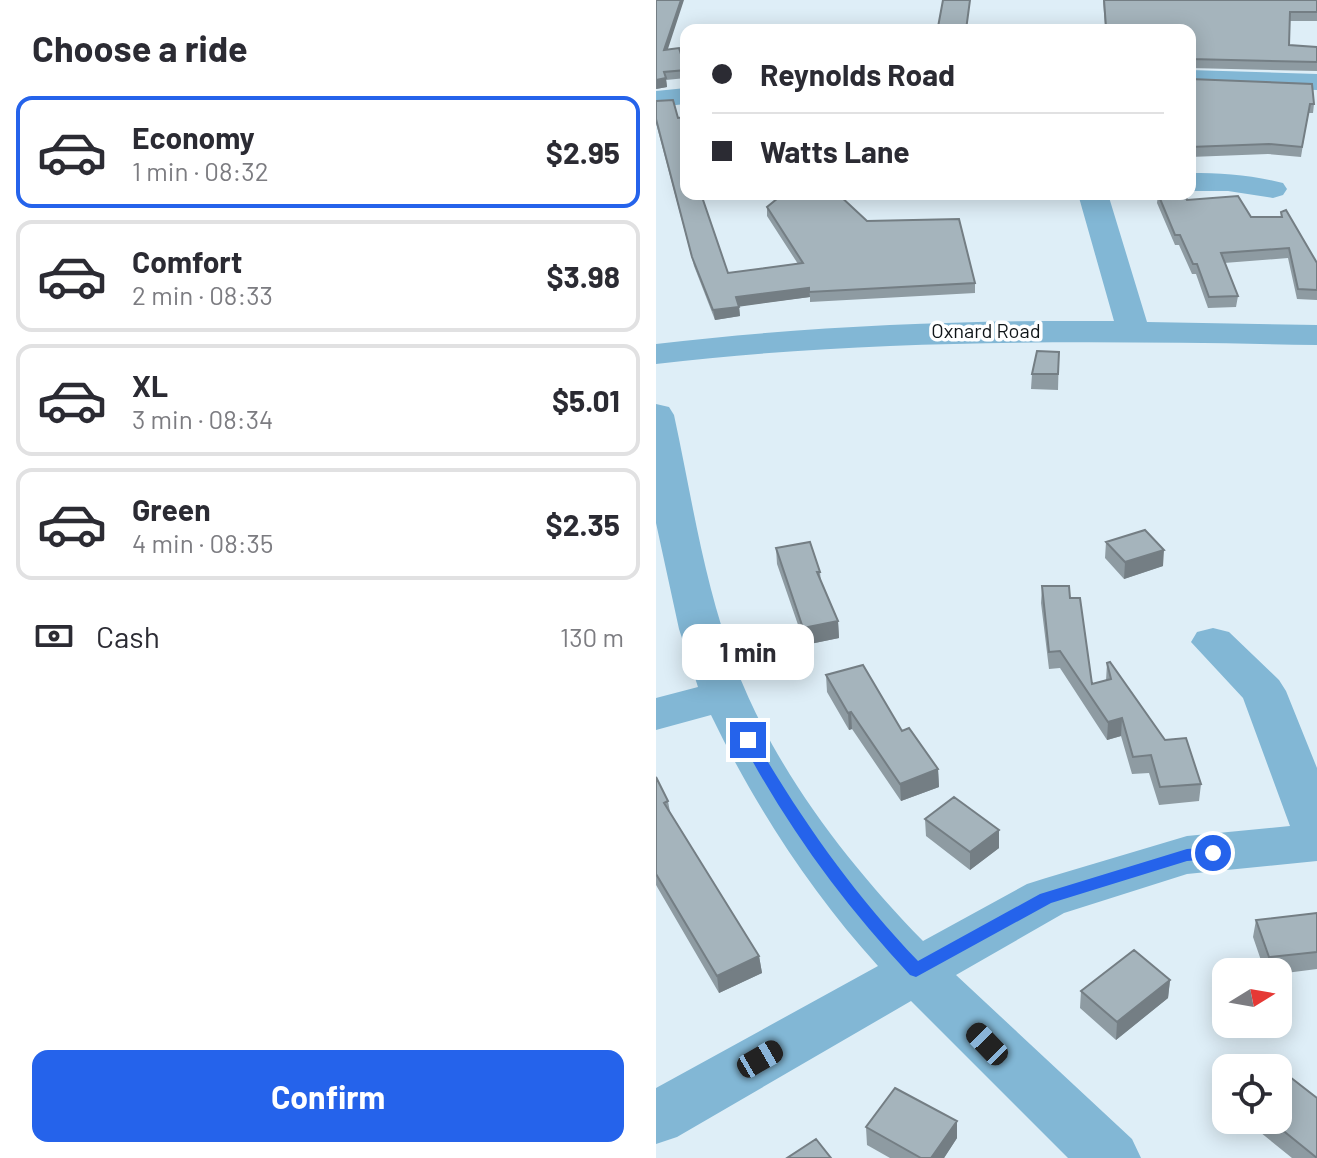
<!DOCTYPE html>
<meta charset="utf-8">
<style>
:root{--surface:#fff;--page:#f2f2f3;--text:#2b2b33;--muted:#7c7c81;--line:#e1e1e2;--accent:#2563eb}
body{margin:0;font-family:Barlow,sans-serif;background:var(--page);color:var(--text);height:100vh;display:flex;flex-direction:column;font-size:30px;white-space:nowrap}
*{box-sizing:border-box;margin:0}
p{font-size:26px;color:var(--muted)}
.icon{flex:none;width:44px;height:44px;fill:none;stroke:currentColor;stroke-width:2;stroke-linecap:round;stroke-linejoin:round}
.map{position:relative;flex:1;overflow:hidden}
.sheet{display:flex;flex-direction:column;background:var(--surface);width:656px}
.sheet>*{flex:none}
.guide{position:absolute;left:24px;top:24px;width:516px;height:176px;border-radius:16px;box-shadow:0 4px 20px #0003;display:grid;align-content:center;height:176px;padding:0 32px;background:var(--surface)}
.needle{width:52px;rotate:79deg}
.tools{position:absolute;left:556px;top:958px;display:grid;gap:16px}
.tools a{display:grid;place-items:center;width:80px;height:80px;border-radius:16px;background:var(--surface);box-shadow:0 4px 20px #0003;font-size:40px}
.end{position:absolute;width:36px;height:36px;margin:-18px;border:10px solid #2563eb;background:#fff;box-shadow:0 0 0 4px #fff}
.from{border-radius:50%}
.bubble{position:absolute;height:56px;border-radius:16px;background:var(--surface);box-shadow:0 4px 20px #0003;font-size:26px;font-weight:700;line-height:56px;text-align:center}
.car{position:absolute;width:24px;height:48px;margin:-24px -12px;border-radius:10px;box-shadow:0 0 6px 2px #0007;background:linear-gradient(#222 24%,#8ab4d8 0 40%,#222 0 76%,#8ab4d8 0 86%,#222 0)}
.guide b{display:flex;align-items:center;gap:28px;height:76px;font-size:30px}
.guide b+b{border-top:2px solid var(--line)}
.guide i{width:20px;height:20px;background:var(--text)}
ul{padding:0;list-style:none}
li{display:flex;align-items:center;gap:24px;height:112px;margin:0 16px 12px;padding:0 16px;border:4px solid var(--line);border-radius:16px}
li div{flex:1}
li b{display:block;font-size:30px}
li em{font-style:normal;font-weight:700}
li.current{border-color:var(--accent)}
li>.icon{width:72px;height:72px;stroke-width:1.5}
h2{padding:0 32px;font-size:36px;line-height:96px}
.pay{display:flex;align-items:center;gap:20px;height:88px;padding:0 32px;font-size:30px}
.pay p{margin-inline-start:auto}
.action{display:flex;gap:16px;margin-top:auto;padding:16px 32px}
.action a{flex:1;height:92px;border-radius:16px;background:var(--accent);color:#fff;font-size:32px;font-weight:700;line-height:92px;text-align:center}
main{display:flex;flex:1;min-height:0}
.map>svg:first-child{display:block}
</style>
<main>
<section class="sheet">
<h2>Choose a ride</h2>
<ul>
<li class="current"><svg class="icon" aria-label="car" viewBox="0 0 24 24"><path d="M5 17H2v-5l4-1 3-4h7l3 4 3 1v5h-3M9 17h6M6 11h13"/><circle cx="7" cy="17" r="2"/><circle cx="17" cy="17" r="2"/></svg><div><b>Economy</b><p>1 min · 08:32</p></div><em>$2.95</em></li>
<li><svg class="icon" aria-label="car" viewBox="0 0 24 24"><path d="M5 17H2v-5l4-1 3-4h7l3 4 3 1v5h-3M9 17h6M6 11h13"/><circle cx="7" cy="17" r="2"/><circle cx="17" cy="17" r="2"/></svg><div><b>Comfort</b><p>2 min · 08:33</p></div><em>$3.98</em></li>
<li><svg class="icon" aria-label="car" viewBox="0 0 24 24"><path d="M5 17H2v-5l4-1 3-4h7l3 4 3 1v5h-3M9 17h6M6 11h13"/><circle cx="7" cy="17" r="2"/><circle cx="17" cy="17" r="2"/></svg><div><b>XL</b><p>3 min · 08:34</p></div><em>$5.01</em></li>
<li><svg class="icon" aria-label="car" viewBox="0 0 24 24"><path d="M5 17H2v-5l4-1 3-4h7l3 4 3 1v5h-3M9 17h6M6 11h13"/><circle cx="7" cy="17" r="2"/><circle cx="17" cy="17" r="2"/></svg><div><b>Green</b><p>4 min · 08:35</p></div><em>$2.35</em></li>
</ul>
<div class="pay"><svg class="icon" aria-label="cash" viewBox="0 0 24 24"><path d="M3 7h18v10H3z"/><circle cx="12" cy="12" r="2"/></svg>Cash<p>130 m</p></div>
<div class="action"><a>Confirm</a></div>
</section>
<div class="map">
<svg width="661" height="1158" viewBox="0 0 661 1158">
<rect width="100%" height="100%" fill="#deeef7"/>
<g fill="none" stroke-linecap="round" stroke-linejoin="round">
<!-- minor -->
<path fill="#82b7d5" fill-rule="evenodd" d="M534,70L661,74V90L534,86Z
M30,88V104L0,107V91Z
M534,173C566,173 596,175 627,183L631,189L627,195L617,198L572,191H534Z
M422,194H452L491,322L661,325V345C440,341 220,338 0,364V344C152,326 304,320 458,321Z
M0,404L13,407L18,415C36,498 48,585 79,665C118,768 190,862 267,941L371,884L390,878L531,836L634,826L587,698L535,642L541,632L557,628L573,632L623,680L630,691L661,768V861L531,874L408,913L300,975L476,1139L485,1158H412L255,1001L21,1137L0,1144V1088L222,966C154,891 99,806 55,715L0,730V698L42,687L23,629L0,523Z"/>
</g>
<!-- wall -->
<path fill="#8e9ba2" d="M447,0H661V21H634L633,45L661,47V71L534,68V30H420V28L449,27Z
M12,49L30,70V78L10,80L11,87L0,89Z
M534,79L658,104L657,113H652L645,157L612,154L534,157Z
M0,101L22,118L95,194L47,199L72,273L142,264L111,216V207L211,221L319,283V293L154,302V297L83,306L84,316L59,320L38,266L0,123Z
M502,194L531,200L595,217H625V212L661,263V300L641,299L632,258L568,263L582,296L580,307L552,308L540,274H536L523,245H519L501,203Z
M403,352L402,390L375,389L376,374Z
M450,542L507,566L468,579L449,558Z
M120,548L164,572L165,582L182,621L183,638L149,645L121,564Z
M386,586L414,598L436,684L450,681L451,663L509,740L545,784L543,801L503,805L493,773L476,774L465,736L451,740L404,668L393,669L385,603Z
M170,675L246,731L282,769L283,787L245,801L196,729L193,730L171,692Z
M0,777L12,801L14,812L103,956L106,973L63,993L0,885Z
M269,819L343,830V848L314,870L270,836Z
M661,913V969L622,974V972H609L597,937L600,920Z
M514,980L512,998L460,1040L424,1008L425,991Z
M589,1120H622L661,1158H636Z
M301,1121V1138L288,1158H234L211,1145L210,1127Z"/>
<!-- shaded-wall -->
<path fill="#747e84" d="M25,0H28L9,58L8,50Z
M10,78L11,87L0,89V80Z
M44,194H95L45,200Z
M153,288L154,297L81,307L80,297Z
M83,307L84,316L59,320L57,310Z
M508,550L507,566L468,579L469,562Z
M182,621L183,638L149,645L147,628Z
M195,712L196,729L193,730L192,713Z
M466,718L465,736L451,740L452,722Z
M282,769L283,787L245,801L244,784Z
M343,830V848L314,870V852Z
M103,956L106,973L63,993L61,976Z
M514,980L512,998L460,1040L461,1022Z
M301,1121V1138L288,1158H275Z"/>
<!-- building -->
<path fill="#a5b4bc" stroke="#747e84" stroke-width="2" d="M0,0H25L8,50L23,48L30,70L8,72L10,78L0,80Z
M287,0H314L310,30H194L282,27Z
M448,0H661V12H634L633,45L661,47V62L534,59V30H421L420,28L450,27Z
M534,79L656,84L658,104H654L646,147L613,144L534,147Z
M17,100L22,118L30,117V194H45L72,273L147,263L111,207L127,194H182L211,221L303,219L319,283L153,292V288L80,297L83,307L57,310L36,257L0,119V101Z
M502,194H529L531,200L582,196L595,217H626L625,212L630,210L661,263V290L642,289L633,248L565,253L582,296L553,297L541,264H537L524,235H519Z
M381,351L403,352L402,374H376Z
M489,530L508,550L469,562L450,542Z
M154,542L164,572H161L182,621L147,628L120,548Z
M386,586H413L414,598H424L436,684L455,679L451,663L454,662L509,740L530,738L545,784L504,787L495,755L477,757L466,718L452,722L404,651L393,652Z
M207,665L246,731L253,728L282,769L244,784L195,712L192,713L170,675Z
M0,777L12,801L8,803L103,956L61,976L0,874Z
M298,797L343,830L314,852L269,819Z
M661,913V952L613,957L600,920Z
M478,950L514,980L461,1022L425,991Z
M625,1070L661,1098V1158L614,1120H622V1073Z
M239,1088L301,1121L275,1158H265L210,1127Z
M160,1139L175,1158H131Z"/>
<!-- route -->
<path fill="#2563eb" d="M92,735L97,737C146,820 195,891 262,961L384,894L531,849L557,847L565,853L557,859L531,861L395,903L260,977L254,975C187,903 131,827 85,740Z"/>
<g text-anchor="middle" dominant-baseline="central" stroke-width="7" stroke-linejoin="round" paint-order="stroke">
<!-- street labels -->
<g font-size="20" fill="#0f1417" stroke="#fff">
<text x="330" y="330">Oxnard Road</text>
</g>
</g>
</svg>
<div class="tools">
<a><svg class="needle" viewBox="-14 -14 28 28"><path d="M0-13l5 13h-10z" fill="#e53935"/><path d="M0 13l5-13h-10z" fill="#7c7c81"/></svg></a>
<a><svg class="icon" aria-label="locate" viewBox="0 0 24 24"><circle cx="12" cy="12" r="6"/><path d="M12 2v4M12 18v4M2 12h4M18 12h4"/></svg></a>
</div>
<i class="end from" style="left:557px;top:853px"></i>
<i class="end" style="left:92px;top:740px"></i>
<div class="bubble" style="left:26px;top:624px;width:132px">1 min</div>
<i class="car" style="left:331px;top:1044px;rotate:316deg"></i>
<i class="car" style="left:104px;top:1059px;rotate:60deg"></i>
<div class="guide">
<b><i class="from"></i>Reynolds Road</b>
<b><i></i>Watts Lane</b>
</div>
</div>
</main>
